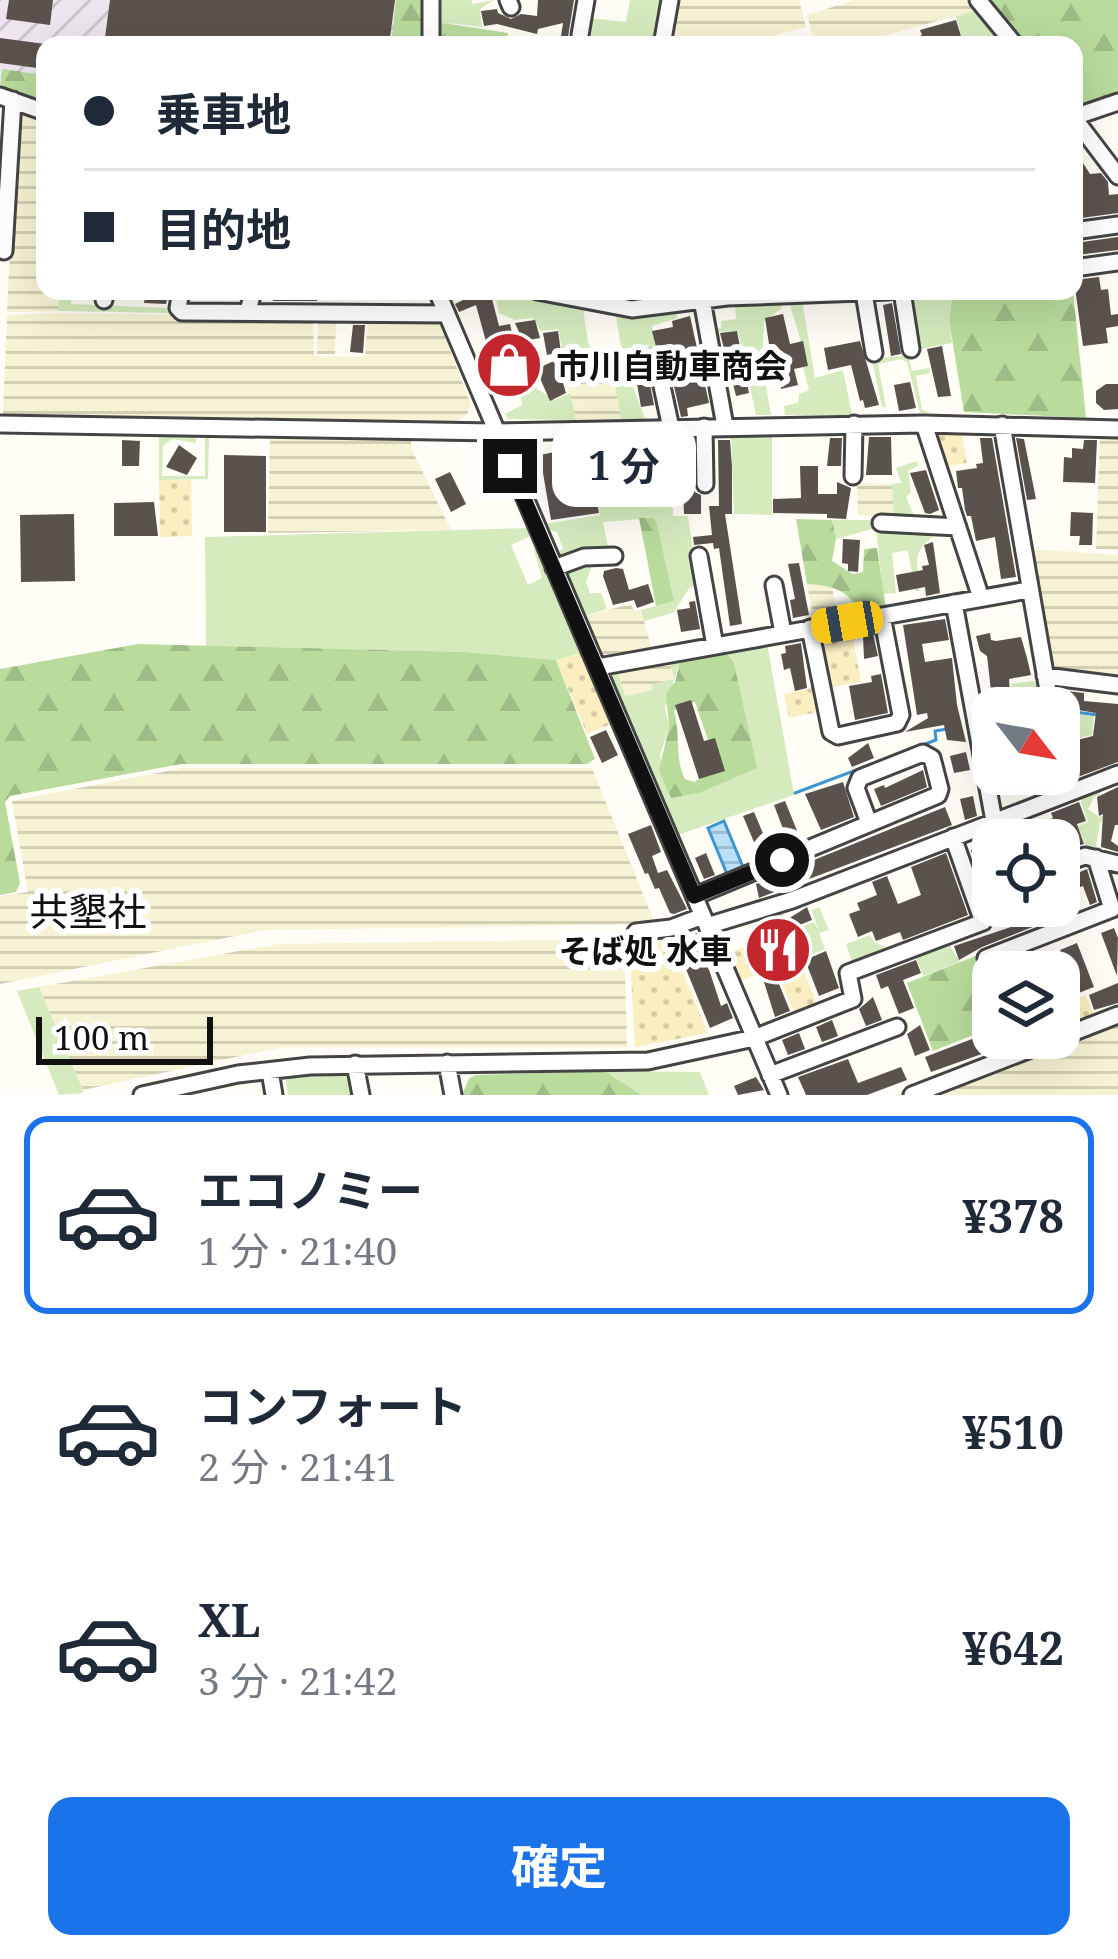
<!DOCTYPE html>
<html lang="ja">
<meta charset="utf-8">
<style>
:root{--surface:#fff;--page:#f6f6f7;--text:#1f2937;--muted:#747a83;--line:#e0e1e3;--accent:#1a73e8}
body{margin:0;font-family:"Noto Serif","Noto Sans JP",serif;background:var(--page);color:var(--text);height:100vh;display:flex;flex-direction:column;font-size:45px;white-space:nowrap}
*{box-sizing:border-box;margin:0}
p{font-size:39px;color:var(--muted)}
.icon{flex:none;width:66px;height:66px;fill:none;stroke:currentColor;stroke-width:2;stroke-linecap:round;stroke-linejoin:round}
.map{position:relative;height:1095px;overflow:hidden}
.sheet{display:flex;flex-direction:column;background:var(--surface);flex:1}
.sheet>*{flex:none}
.guide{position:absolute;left:36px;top:36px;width:1047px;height:264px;border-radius:24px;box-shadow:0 12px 48px #0002;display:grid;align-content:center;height:264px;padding:0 48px;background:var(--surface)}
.needle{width:78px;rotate:121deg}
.controls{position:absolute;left:972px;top:687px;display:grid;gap:24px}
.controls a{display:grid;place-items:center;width:108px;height:108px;border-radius:24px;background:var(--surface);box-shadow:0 12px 48px #0002;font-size:60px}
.scale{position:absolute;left:36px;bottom:30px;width:177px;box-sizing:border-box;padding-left:12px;border:6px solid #111;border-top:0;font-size:33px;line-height:42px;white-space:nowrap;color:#111;-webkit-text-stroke:9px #fff;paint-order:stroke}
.end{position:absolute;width:54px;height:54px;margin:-27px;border:15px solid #111;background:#fff;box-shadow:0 0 0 6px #fff}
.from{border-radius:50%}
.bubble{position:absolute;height:84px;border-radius:24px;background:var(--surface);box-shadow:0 12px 48px #0002;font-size:39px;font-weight:700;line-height:84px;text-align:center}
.car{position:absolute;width:36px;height:72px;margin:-36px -18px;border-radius:15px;box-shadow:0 0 9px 3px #0007;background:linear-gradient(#f5c518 24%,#345 0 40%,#f5c518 0 76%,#345 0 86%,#f5c518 0)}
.guide b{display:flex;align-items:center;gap:42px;height:114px;font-size:45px}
.guide b+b{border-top:3px solid var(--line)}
.guide i{width:30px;height:30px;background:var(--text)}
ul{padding:21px 0 0;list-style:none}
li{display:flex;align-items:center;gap:36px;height:198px;margin:0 24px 18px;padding:0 24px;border:6px solid transparent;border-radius:24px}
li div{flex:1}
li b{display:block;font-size:45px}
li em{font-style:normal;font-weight:700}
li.active{border-color:var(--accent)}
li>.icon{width:108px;height:108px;stroke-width:1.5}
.button{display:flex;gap:24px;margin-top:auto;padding:24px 48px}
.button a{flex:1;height:138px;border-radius:24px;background:var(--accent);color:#fff;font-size:48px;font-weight:700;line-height:138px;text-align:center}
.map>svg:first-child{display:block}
</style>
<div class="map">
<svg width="1118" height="1095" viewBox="0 0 1118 1095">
<defs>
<pattern id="industrial-furrows" width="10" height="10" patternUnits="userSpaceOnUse" patternTransform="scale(3)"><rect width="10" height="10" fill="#eee6ef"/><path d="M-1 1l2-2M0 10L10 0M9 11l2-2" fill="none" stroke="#cbc4cc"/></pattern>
<pattern id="farmland-rules" width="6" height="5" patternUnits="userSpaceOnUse" patternTransform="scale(3)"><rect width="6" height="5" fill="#f6f3d4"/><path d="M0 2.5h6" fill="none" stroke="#d2cfb5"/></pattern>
<pattern id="forest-firs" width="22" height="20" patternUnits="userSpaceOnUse" patternTransform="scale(3)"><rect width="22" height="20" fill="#b9dc9c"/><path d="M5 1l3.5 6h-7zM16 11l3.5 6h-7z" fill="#9ebc85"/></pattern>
<pattern id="sand-dots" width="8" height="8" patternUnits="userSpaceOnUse" patternTransform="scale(3)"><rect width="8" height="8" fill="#fbeec1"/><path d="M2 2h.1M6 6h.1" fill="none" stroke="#d6cba5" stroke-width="1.8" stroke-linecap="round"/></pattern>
<pattern id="water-rules" width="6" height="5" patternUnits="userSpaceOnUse" patternTransform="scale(3)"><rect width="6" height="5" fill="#b9e0f7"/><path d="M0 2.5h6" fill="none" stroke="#9ebfd3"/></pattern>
</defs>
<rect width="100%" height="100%" fill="#fffdf5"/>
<!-- industrial -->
<path fill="url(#industrial-furrows)" d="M0,0H426V45H45V109L0,93Z"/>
<!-- farmland -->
<path fill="url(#farmland-rules)" d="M675,0H799L806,27L738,45H666Z
M855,0H973L981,9L850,45H815L807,15Z
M17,108L45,118V291H60L58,311L7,312Z
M57,313L313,317L314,356L365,357L368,318L439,321L471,405L467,414L454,423L3,416L7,315Z
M318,321H336L335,354H317Z
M614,378L621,419L576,420L567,384Z
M270,437L411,439V448L451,530L268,533Z
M1100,437L1118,438V550L1096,549Z
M857,483L892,484L894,518L858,515Z
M1030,549L1118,555V679L1052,671Z
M807,584L832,586L837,617L814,621Z
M631,604L634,611L641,610L652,650L600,655L583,616Z
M670,661L674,680L654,690L625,696L617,671Z
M183,768H592L655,924L264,930L0,984V896L28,892L12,801Z
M624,939L627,1047H283L83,1090L39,987L278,944Z
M1118,1021V1095H926Z"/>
<!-- grass -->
<path fill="#d5ebbd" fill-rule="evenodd" d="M436,0H471L473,4L494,0L480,9L482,27L437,22Z
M630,0H664L656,45L584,42L589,18L626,22Z
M981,9L1002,37L983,45H964L956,16Z
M60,291H72L71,304L168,308V313L58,311Z
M494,291H521L583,308L588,343L593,349L621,347L616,317L676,310L677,318L652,326L658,365L679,361L697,380H712L684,384L681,368L640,376L652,364L648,345L621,349L627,380L631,381L645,419H621L614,379L598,380L601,376L583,351L563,354L558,329L541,331L532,318L515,320L499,313Z
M953,291L949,320L952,343L915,350L907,296Z
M779,300L782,308L764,321L762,362L771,415H756L738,331L719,332L723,360H718L711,330L721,328V321L736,319L735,302Z
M802,300L815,378L843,370L852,415H785L784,406L798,403L799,394L809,390L803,367L808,366L789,301Z
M908,355L912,371L929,368L930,373L916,376L922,409L930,413H920L907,362L901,359L878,364L886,407H882L872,359Z
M533,381L537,389L555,400L570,393L576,420L508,419L505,414L522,405L520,384Z
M772,433V515L734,514L731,434Z
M197,435L196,443L172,439L163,446L162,476H205V436H209L208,479L159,480V436Z
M671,441L673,516H688L698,585L690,587L673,613L644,621L641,610L674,601L654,518L603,522L609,552L559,559L556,553L563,549L557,532L546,529L544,524L600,515L594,482L654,481L658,468L657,442Z
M917,461L918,466L908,471L911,492L906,497L916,520L894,518L892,484L901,483L896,468Z
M832,520H874L876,528L942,530C911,551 917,555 919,591H915L908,550L892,553L896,593L883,594L876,528L836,539Z
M529,528L533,535L511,545L528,585L542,578L534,550L539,546L585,652L556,660L466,652L206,646L205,537Z
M584,562L593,563L586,582L590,593H601L607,609L583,616L563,569Z
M767,643L794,795L675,836L611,678L613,673L617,671L625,696L653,690L652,684L674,679L670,661ZM734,663L756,768L671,798L660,755L669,727L665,709L678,667Z
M1040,680L1044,708H1014L1011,684Z
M1051,682L1067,683L1062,712L1094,716L1092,735L1061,742L1059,708H1055Z
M1100,787V795L1094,797L1088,809L1099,817L1113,812L1100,823L1095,852H1088L1078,826L1088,822L1081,803L1083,794Z
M819,907L829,930L819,933L825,949L797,961L777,913L782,911L790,931L814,922L818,930L812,910Z
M870,935L874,942L892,950L844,972L842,966L852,961L846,944Z
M946,940L960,962L923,976L914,952Z
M39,987L83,1090V1093L59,1095L17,991Z
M604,1071L700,1072L709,1095H642Z
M345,1072L353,1074L358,1095H288L286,1080L291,1077Z"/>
<!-- forest -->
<path fill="url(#forest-firs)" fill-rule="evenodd" d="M396,0H423V45H391Z
M987,0H1118V94L1076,108L1074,45H1024Z
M437,22L508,33L507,44L436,45Z
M2,69L45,75V106L0,90Z
M953,291H1073L1086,418L964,412L949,320Z
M583,351L595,357L601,376L598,380L567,384L559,357Z
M617,437L620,476L604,478L589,438Z
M639,518H654L657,525L674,601L656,606Z
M796,519L832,520L836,539L832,561L853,574L863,572L864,549L877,548L886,609L861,613C847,589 833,586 807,584Z
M138,644L466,652L556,660L595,759L587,764H181L10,796L5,802L20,883L16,892L0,895V669Z
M727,654L734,663L757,768L699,793L671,798L659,771L669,727L666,693L675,682L680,662ZM695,702L718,769L694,782L685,779C674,757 681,735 674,711L680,705Z
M981,954L993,985V1027L933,1051L907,983Z
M604,1071L642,1095H462L469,1078L476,1075Z"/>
<!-- sand -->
<path fill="url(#sand-dots)" d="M934,430H961L967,463L942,467L932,436Z
M159,480H191L192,536L160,537Z
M851,628L861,682L827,688L817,640L822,632Z
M585,652L613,723L587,734L556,660Z
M817,687L822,711L789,718L784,694Z
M667,935L708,1033L635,1047L629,939Z
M762,940L773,968L738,982L727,954Z
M799,960L818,1006L796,1016L776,970Z
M1086,995L1094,1016L1059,1030V1024L1068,1021L1059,1005Z"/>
<!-- water -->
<path fill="url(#water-rules)" stroke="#3f96cf" stroke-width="3" d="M724,821L743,867L727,874L708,828Z"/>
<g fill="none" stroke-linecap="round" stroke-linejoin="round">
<!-- stream -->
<path stroke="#3f96cf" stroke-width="3" d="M1059,710L1098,715
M986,722L993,721
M795,793L936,740L935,731L947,729"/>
</g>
<!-- building -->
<path fill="#5a524d" d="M9,0H53L50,25L6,19Z
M110,0H395L389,45H104Z
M538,0H574L568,37L561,36L563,23L538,29L537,34L497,24L484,26L481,11L497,9L498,13L511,19L521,14L537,16Z
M956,20L961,36L925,45H897L922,35L920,30Z
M0,38L45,44V69L0,63Z
M1074,149L1090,174L1101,173L1108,182L1109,195L1118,194V213L1074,219Z
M1118,237V250L1077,255L1075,243Z
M1099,277L1101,290L1108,289L1111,315L1118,314V326L1106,328L1108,343L1083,346L1074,280Z
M146,291H169L166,304L144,303Z
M274,291H319L317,301H273Z
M461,291H490L499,326L510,324L522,376L497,382L476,305L459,312L455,304L465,299Z
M892,303L901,354L891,356L883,305Z
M783,314L790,344L803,341L808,366L794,369L798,385L781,389L780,382L775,383L765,318Z
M690,316L709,403L687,408L688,416L681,417L671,373L659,365L648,374L654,405L641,407L636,378H630L626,351L656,347L652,331L673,327L672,321Z
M535,320L540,338L523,341L515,323Z
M353,325H365L363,353L350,352Z
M558,331L561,352L547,355L543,333Z
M737,331L749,393L736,396L720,333Z
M860,341L879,405L865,408L863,400L860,401L851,365L828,370L824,348Z
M942,346L951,396L938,397L927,349Z
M556,360L566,393L550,401L536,369Z
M910,382L916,408L899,411L894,385Z
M1106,384H1118V409L1104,410L1096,403V391Z
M869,437H891L892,475H866Z
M830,438H842L841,466H827Z
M980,438H992L1016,577L1001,579L995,537L976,541L971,516H967L965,510L962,488H958L956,471L977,468L976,464L983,463Z
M1016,438L1024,439L1036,499L1027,500Z
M122,440L140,441L139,466H122Z
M718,440H730L732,467V514H725L742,624L730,626L719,548L714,549L713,543L694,545L693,537L712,535L709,506H719Z
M1084,440H1097L1095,483L1063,482L1064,457L1072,458V448L1083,449Z
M692,441L693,484L695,492L701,495V514H684L683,486L674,487V468H682L680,442Z
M639,443H655L656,472H653V478L629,479L631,447H639Z
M179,445L197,458L187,475L166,467Z
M589,445L600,476L596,477L599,492H595L599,513L551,520L540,455Z
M224,455L266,456V532H224Z
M800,466H818V494H837V482L851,488L846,519L827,518V514L773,513V499L801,498Z
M926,470L939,510L930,514L925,513L910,473Z
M450,472L466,504L451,512L435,479Z
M154,502L158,536H114V503Z
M1071,512L1093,513L1092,545H1079L1080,536H1070Z
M74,514L75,581L21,582L20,515Z
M843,539L860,540L858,572L848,571V564L842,563Z
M933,542L940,593L926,596L925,587L899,592L896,575L923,570L922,566L929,565L924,545Z
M799,563L809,615L793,618L790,600L795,599L788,564Z
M616,568L623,569L629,590L648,584L654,602L637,608L634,600L613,605L603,576L604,571Z
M695,601L700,629L681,632L677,610L690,608L689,602Z
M945,619L949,640L922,644L925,662L952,658L957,705L966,742L947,740L944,725L905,732L928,718L927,713L917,715L903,625Z
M990,633L991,640L996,641L1021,637L1027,658L1031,675L1009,679L1011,708H993L987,656L980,651L976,636Z
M873,634L878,656L864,659L863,636Z
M801,643L807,688L795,691L790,668L784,670L781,654L786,653L785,646Z
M881,674L888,713L855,720L849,686L872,682L871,676Z
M1067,691L1084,693V701L1118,704V762L1075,778L1070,753L1075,752L1073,741L1093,736L1096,713L1066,708L1061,696L1067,697Z
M691,700L704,741L715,738L725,771L699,779L675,705Z
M606,730L618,755L602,763L590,737Z
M868,743L874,758L852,767L848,758Z
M966,752L970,770L954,773L950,756Z
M923,770L927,787L881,806L874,789L884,785L885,788Z
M1008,774H1022L1024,791L1010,794Z
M843,782L854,817L821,830L805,794Z
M1118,787V825H1115L1111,841L1118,846V852L1101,847L1103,814L1099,816L1097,797Z
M973,796L977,816L965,820L960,799Z
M785,801L800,838L788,842L774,805Z
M1079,802L1086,821L1077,824L1084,844L1062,851L1059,840H1025L1021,831L1053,818L1051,813Z
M945,807L952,825L759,898L756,884L787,872L788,875L805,867L804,864Z
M754,812L770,850L759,854L743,816Z
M651,825L661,852L652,856L658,873L667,870L687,909L674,914L670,913L659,888L655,889L648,873L645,874L628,834Z
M992,836L993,839L992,870L988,859L975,864L971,850L983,846L981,840Z
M706,853L715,875L704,879L695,858Z
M946,853L968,915L903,940L900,932L876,941L872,931L858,937L849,914L860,910L857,903L877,895L872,882L887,876L898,904L921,895L911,867Z
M1087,869L1097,902L1090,905L1083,886L1064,893L1059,881Z
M1003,906H1023L1026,914L1055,908L1058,917L982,947L959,960L954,946L1011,927Z
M807,907L812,920L792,928L788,919Z
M1114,928L1118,938L1117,976L1101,933Z
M697,933L721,1006L727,1003L733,1018L710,1028L677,947L682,945L681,941Z
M1077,943L1094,987L1076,994L1060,950Z
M826,951L839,988L819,996L805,960Z
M916,960L921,973L903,980L914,1008L899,1014L888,986L881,989L876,975Z
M775,974L790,1011L775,1017L763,979Z
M1118,983V1003L1094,1010L1089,995Z
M873,997L882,1020L866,1026L859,1009Z
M832,1020L838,1036L822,1042L816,1027Z
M920,1025L930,1050L915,1056L907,1034Z
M993,1031V1038H1005L1007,1045L931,1072L925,1057Z
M799,1033L805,1049L788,1055L782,1040Z
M848,1059L858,1083L901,1067L907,1080L867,1095H806L798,1077Z
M756,1077L764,1090L738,1095L734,1086Z"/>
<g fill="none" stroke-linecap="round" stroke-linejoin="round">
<!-- minor casing -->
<g stroke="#444" stroke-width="21">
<path id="minor" d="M508,0L511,7
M978,0L1015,45
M580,35L586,0
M431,45V0
M662,45L670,0
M0,96L45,112
M1074,117L1118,102
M1074,118L1118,176
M1074,231L1118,225
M4,251L13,100
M1074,268L1118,262
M181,291L178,308L182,312L447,314
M437,291L779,1095
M537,291L632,309L727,297L888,291
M902,291L911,349
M864,293L874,353
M104,300L105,291
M702,300L725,426
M248,312L253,291
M660,377L671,428
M0,424L495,432L924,424L1118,429
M924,424L981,598
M1002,425L1051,708
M704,427L705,484
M853,476L854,424
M881,523L958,527
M699,556L715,646
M554,568L584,557L614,556
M774,585L783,633
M954,603L994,821
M810,628L831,732L838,736L897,723L901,715L882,616
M598,667L1028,590
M1045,676L1118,685
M1059,756L1066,794
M1059,865L1085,856L1118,864
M695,896L938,795L940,789L932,758L923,753L860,778L856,788L869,823
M707,926L792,900L1118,774
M636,932L671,928L703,916
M986,958L1112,909L1096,858
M447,1063L453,1095
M355,1064L361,1095
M270,1071L274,1095
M770,1075L897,1027
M142,1095L238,1074L310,1066L648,1061L754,1038L853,999L848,973L983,922L953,837
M912,1095L1118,1015"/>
</g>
<!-- minor -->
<use href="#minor" stroke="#fff" stroke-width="15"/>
</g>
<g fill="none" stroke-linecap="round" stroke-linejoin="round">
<!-- route -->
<path stroke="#111" stroke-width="15" d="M510,466L694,896L782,860"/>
</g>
<!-- icons -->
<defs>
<g id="shop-disc" transform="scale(3.45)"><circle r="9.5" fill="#c4262e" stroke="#fff"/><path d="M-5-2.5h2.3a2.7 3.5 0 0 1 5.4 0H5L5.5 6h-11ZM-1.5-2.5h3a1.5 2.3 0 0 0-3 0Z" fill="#fff"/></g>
<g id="restaurant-disc" transform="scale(3.45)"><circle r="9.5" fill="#c4262e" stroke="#fff"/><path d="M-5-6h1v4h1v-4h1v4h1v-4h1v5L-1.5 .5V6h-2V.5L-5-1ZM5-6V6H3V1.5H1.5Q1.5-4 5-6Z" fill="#fff"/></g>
</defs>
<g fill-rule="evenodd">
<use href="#shop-disc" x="509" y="365"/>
<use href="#restaurant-disc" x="778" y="950"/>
</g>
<g text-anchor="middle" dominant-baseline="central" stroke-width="12" stroke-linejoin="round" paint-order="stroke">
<!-- poi labels -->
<g font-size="33" font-weight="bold" fill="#111" stroke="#fff" text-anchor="start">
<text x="556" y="365">市川自動車商会</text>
<text x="732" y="950" text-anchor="end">そば処 水車</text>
</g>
<!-- quarter labels -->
<g font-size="39" fill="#111" stroke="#fff">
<text x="88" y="910">共墾社</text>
</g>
</g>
</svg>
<div class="controls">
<a><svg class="needle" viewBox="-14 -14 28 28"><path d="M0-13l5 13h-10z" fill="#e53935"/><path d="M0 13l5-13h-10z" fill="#747a83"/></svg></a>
<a><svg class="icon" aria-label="locate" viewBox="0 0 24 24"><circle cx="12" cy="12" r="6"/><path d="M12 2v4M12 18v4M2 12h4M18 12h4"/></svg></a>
<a><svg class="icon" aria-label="layers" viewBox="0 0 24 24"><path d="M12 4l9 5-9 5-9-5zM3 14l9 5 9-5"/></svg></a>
</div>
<div class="scale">100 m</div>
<i class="end from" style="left:782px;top:860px"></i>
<i class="end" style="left:510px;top:466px"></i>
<div class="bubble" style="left:552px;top:423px;width:144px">1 分</div>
<i class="car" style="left:847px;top:622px;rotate:260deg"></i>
<div class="guide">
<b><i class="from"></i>乗車地</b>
<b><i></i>目的地</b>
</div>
</div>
<section class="sheet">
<ul>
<li class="active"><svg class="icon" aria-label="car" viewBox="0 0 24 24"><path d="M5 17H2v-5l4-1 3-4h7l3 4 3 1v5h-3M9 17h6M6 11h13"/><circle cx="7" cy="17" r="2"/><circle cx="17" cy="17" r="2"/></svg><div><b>エコノミー</b><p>1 分 · 21:40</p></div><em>¥378</em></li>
<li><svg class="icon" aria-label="car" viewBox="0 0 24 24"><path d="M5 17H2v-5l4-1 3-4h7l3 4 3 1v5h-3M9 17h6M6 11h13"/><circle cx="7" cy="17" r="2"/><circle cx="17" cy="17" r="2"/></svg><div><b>コンフォート</b><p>2 分 · 21:41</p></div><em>¥510</em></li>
<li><svg class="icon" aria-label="car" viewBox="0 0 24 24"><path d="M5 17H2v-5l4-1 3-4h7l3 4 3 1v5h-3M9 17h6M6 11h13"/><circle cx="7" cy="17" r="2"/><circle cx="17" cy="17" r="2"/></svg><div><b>XL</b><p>3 分 · 21:42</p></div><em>¥642</em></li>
</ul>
<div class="button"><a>確定</a></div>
</section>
